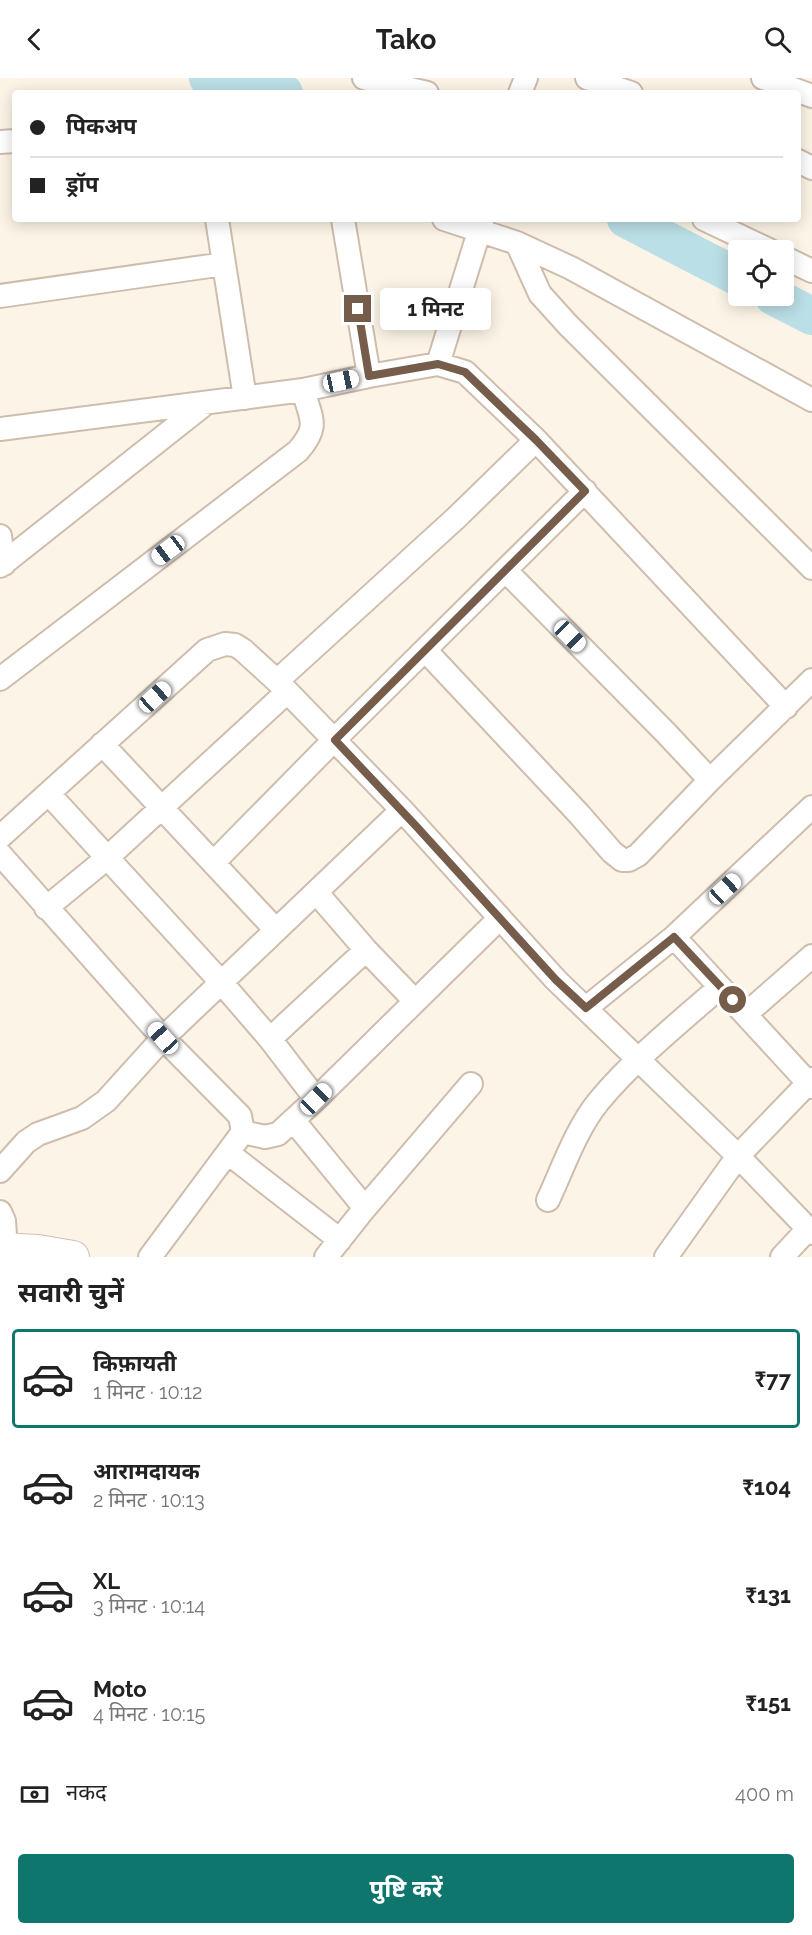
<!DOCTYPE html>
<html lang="hi">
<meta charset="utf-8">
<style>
:root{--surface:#fff;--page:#f6f6f6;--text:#222;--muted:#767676;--line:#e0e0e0;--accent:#0f766e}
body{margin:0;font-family:Raleway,"Noto Sans Devanagari",sans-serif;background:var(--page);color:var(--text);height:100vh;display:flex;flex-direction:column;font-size:22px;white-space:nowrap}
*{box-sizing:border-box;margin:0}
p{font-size:20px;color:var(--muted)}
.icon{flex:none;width:33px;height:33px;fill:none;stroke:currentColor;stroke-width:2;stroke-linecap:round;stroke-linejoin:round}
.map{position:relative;height:1179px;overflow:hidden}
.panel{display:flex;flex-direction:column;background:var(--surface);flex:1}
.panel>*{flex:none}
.banner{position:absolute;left:12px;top:12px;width:789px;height:132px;border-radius:6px;box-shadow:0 3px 15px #0003;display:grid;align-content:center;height:132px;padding:0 18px;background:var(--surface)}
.tools{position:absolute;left:728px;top:162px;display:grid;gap:12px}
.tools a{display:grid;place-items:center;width:66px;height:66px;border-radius:6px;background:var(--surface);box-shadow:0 3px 15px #0003;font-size:30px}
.end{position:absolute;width:27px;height:27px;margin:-14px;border:8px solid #765c4b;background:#fff;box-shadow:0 0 0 3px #fff}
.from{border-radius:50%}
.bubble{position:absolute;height:42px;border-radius:6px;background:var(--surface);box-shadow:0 3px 15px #0003;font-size:20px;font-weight:700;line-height:42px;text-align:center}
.car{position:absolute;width:18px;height:36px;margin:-18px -9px;border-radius:8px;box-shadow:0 0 4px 2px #0007;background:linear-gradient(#fff 24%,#345 0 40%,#fff 0 76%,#345 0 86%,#fff 0)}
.banner b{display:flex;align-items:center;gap:21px;height:57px;font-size:22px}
.banner b+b{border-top:2px solid var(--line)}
.banner i{width:15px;height:15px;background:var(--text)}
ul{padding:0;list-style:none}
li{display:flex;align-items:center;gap:18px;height:99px;margin:0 12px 9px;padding:0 6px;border:3px solid transparent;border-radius:6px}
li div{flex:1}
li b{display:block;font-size:22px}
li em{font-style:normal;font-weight:700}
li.selected{border-color:var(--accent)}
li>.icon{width:54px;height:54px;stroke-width:1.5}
h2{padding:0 18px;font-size:27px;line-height:72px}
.pay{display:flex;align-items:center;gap:15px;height:66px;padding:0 18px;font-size:22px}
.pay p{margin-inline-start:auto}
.button{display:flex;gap:12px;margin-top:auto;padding:12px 18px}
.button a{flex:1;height:69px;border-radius:6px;background:var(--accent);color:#fff;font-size:24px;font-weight:700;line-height:69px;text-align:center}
header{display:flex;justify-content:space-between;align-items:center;height:78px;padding:0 18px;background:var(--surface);font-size:27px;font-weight:700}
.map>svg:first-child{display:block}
</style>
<header><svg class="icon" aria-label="back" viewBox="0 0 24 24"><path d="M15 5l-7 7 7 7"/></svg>Tako<svg class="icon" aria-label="search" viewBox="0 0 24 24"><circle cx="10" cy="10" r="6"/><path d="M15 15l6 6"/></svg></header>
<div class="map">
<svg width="812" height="1179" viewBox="0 0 812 1179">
<rect width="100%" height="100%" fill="#fcf5e7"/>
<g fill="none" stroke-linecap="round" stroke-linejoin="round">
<!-- river -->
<path stroke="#bbdfe6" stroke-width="38" d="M208,0L284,15
M626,141L738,199
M773,218L812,238"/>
<!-- street casing -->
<g stroke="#cebdad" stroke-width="26">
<path id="street" d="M364,0L427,15
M587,0L631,15
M763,0L812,18
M520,15L526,0
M0,64L15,63
M798,83L812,90
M217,141L245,320
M343,141L369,298
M444,141L517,165L571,190L812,322
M704,141L769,172
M517,165L540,216L568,247L812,490
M783,179L812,193
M0,218L224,186
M438,286L483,141
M0,351L303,312L369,298L438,286L465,294L536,362L786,629
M0,458L4,486
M0,488L206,325
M506,493L666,655L710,702
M426,573L579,736L612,774L622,782H629L638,777L710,702L812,602
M0,601L298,373C320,348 311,341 303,312
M277,603L456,440L536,362
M102,666L276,852
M49,716L221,904L270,961L316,1021
M0,759L207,572L225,566L235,567L243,572L277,603L402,732L556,902L738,1078L812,1155
M0,776L163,960L240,1038L243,1054L150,1179
M213,785L335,661L585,413
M316,814L366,872L415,923
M46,830L107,780L287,614
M674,859L812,1009
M586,930L674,859L812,729
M746,936L812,878
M270,961L366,872
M293,1042L365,1130
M243,1054L265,1059L278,1056L316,1021L500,840
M228,1075L340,1162
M0,1093L26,1064L38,1056L82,1040L106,1023L163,960L402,732
M548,1122C563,1090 576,1051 599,1023C634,981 679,945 720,909
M0,1134L4,1143L6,1172
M326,1179L365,1130L471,1006
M666,1179L738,1078L812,1001
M782,1179L808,1151"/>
</g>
<!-- secondary casing -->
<g stroke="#d3bfad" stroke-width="34">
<path id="secondary" d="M0,1171L38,1173L73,1179"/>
</g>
<!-- street -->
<use href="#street" stroke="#fff" stroke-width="22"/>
<!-- secondary -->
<use href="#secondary" stroke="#fff" stroke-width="32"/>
</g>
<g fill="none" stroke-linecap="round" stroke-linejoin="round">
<!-- route -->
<path stroke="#765c4b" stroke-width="8" d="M358,231L369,298L438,286L465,294L536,362L585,413L335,662L416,748L556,902L586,930L674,859L733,922"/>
</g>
</svg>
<div class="tools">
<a><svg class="icon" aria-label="locate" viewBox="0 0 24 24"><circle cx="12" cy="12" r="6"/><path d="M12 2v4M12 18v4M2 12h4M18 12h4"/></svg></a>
</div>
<i class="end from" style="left:733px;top:922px"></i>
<i class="end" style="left:358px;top:231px"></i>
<div class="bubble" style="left:380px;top:210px;width:111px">1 मिनट</div>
<i class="car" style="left:341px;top:303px;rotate:78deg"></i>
<i class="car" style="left:168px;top:472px;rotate:233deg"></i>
<i class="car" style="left:570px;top:558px;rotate:135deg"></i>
<i class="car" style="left:155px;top:619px;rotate:48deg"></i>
<i class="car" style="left:725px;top:811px;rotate:47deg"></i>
<i class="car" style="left:163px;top:960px;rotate:318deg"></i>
<i class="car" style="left:316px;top:1021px;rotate:45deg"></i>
<div class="banner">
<b><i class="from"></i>पिकअप</b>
<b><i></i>ड्रॉप</b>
</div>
</div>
<section class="panel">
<h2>सवारी चुनें</h2>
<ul>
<li class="selected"><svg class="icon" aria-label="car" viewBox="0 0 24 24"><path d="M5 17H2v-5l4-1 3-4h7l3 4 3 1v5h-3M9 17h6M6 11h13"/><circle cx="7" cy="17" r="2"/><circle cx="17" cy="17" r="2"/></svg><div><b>किफ़ायती</b><p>1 मिनट · 10:12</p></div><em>₹77</em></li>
<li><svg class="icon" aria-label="car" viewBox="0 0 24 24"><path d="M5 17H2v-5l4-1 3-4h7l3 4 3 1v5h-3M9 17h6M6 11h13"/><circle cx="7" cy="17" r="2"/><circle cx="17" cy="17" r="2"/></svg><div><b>आरामदायक</b><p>2 मिनट · 10:13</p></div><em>₹104</em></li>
<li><svg class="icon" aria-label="car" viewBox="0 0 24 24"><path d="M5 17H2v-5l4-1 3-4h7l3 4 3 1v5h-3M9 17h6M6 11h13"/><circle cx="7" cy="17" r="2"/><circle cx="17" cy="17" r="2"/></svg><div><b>XL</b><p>3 मिनट · 10:14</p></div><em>₹131</em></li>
<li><svg class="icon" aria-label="car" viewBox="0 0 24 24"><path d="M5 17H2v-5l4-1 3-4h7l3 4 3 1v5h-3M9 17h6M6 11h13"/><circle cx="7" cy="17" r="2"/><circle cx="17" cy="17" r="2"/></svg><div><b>Moto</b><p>4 मिनट · 10:15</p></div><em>₹151</em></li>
</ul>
<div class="pay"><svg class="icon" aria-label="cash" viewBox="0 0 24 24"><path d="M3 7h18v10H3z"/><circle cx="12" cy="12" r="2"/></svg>नकद<p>400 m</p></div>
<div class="button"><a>पुष्टि करें</a></div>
</section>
